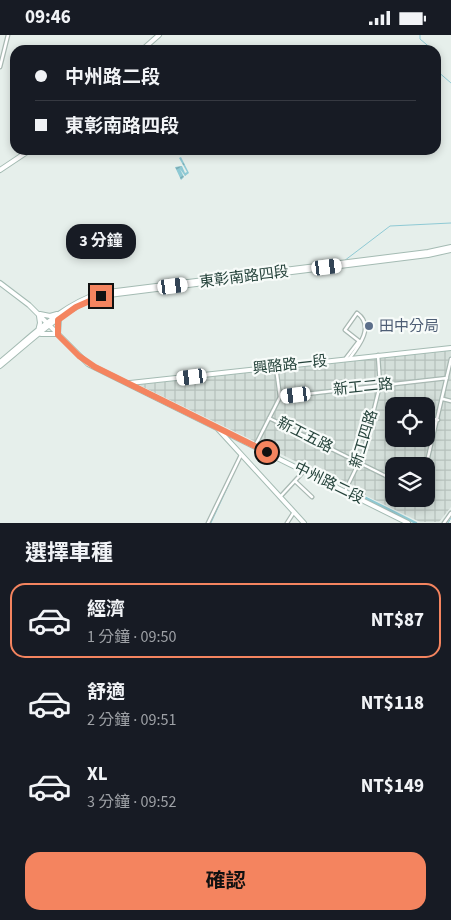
<!DOCTYPE html>
<html lang="zh-TW">
<meta charset="utf-8">
<style>
:root{--surface:#171b24;--page:#242831;--text:#f1f3f6;--muted:#9ea1a6;--line:#363941;--accent:#f4845f}
body{margin:0;font-family:"Source Sans 3","Noto Sans TC",sans-serif;background:var(--page);color:var(--text);height:100vh;display:flex;flex-direction:column;font-size:19px;white-space:nowrap}
*{box-sizing:border-box;margin:0}
p{font-size:16px;color:var(--muted)}
.icon{flex:none;width:28px;height:28px;fill:none;stroke:currentColor;stroke-width:2;stroke-linecap:round;stroke-linejoin:round}
.map{position:relative;height:488px;overflow:hidden}
.side{display:flex;flex-direction:column;background:var(--surface);flex:1}
.side>*{flex:none}
.hud{position:absolute;left:10px;top:10px;width:431px;height:110px;border-radius:15px;box-shadow:0 2px 8px #0003;display:grid;align-content:center;height:110px;padding:0 25px;background:var(--surface)}
.buttons{position:absolute;left:385px;top:362px;display:grid;gap:10px}
.buttons a{display:grid;place-items:center;width:50px;height:50px;border-radius:10px;background:var(--surface);box-shadow:0 2px 8px #0003;font-size:25px}
.end{position:absolute;width:22px;height:22px;margin:-11px;border:6px solid #f4845f;background:#111;box-shadow:0 0 0 2px #111}
.from{border-radius:50%}
.bubble{position:absolute;height:35px;border-radius:15px;background:var(--surface);box-shadow:0 2px 8px #0003;font-size:16px;font-weight:700;line-height:35px;text-align:center}
.car{position:absolute;width:15px;height:30px;margin:-15px -8px;border-radius:6px;box-shadow:0 0 4px 1px #0007;background:linear-gradient(#fff 24%,#345 0 40%,#fff 0 76%,#345 0 86%,#fff 0)}
.hud b{display:flex;align-items:center;gap:18px;height:48px;font-size:19px}
.hud b+b{border-top:1px solid var(--line)}
.hud i{width:12px;height:12px;background:var(--text)}
ul{padding:0;list-style:none}
li{display:flex;align-items:center;gap:15px;height:75px;margin:0 10px 8px;padding:0 15px;border:2px solid transparent;border-radius:15px}
li div{flex:1}
li b{display:block;font-size:19px}
li em{font-style:normal;font-weight:700}
li.selected{border-color:var(--accent)}
li>.icon{width:45px;height:45px;stroke-width:1.5}
h2{padding:0 25px;font-size:22px;line-height:60px}
.button{display:flex;gap:10px;margin-top:auto;padding:10px 25px}
.button a{flex:1;height:58px;border-radius:15px;background:var(--accent);color:#111;font-size:20px;font-weight:700;line-height:58px;text-align:center}
.status{display:flex;justify-content:space-between;align-items:center;height:35px;padding:0 25px;background:var(--surface);direction:ltr}
.status svg{height:14px;fill:currentColor}
.map>svg:first-child{display:block}
</style>
<div class="status"><b>09:46</b><svg viewBox="0 0 49 12"><path d="M0 12V9h3v3zM5 12V6h3v6zM10 12V3h3v9zM15 12V0h3v12zM26 1h20v11H26zM47 4h2v5h-2z"/></svg></div>
<div class="map">
<svg width="451" height="488" viewBox="0 0 451 488">
<defs>
<pattern id="industrial-grid" width="8" height="8" patternUnits="userSpaceOnUse" patternTransform="scale(1.25)"><rect width="8" height="8" fill="#d4dfda"/><path d="M0 4h8M4 0v8" fill="none" stroke="#b6c1bc"/></pattern>
<pattern id="water-waves" width="16" height="10" patternUnits="userSpaceOnUse" patternTransform="scale(1.25)"><rect width="16" height="10" fill="#8ec9d4"/><path d="M0 5q4-4 8 0t8 0" fill="none" stroke="#74a5ad"/></pattern>
</defs>
<rect width="100%" height="100%" fill="#e6efeb"/>
<!-- industrial -->
<path fill="url(#industrial-grid)" fill-rule="evenodd" d="M451,314V472L439,487H420L137,349ZM394,371H426V404H394ZM394,431H426V464H394Z"/>
<!-- water -->
<path fill="url(#water-waves)" d="M181,122L189,138L185,141L180,134L184,142L181,145L175,132L182,131L185,138L187,137L179,123Z"/>
<g fill="none" stroke-linecap="round" stroke-linejoin="round">
<!-- stream -->
<path stroke="#8ec9d4" stroke-width="1" d="M420,0V4L433,15
M436,35L451,48
M344,226L390,191L451,188
M448,488L451,483"/>
<!-- canal -->
<path stroke="#8ec9d4" stroke-width="2.5" d="M354,457L416,488
M210,488L230,445"/>
<!-- street casing -->
<g stroke="#a8b8b2" stroke-width="5">
<path id="street" d="M0,32L8,0
M346,323L359,306L345,295L357,278C375,291 359,311 349,324
M280,362L447,343
M443,364L451,366
M426,382L438,385
M269,383L394,445
M255,411L280,362L276,332
M426,431L451,324
M295,446L312,462
M345,456L363,419L380,350L378,320
M280,462L304,436
M208,488L241,420
M287,488L294,477
M444,488L451,478"/>
</g>
<!-- secondary casing -->
<g stroke="#a4bbb3" stroke-width="6">
<path id="secondary" d="M142,15L159,0
M0,135L30,115
M0,248L29,270L88,329L408,488
M40,279L50,281L57,279
M38,296L40,288L39,281
M41,299H58L59,284
M0,327C31,302 61,270 100,258L428,217L451,212
M0,331C31,306 62,274 101,261L428,220L451,215
M130,348L451,313
M217,393L304,488"/>
</g>
<!-- street -->
<use href="#street" stroke="#fff" stroke-width="2.5"/>
<!-- secondary -->
<use href="#secondary" stroke="#fff" stroke-width="4"/>
</g>
<g fill="none" stroke-linecap="round" stroke-linejoin="round">
<!-- route -->
<path stroke="#f4845f" stroke-width="6" d="M101,261L76,272L58,285V300L79,321L95,332L267,417"/>
</g>
<!-- markers -->
<circle fill="#5c6f8a" stroke="#f7fbf9" stroke-width="2" cx="369" cy="291" r="5"/>
<g text-anchor="middle" dominant-baseline="central" stroke-width="4.5" stroke-linejoin="round" paint-order="stroke">
<!-- street labels -->
<g font-size="15" fill="#24423a" stroke="#f7fbf9">
<text transform="translate(244 242) rotate(-7)">東彰南路四段</text>
<text transform="translate(290 330) rotate(-6)">興酪路一段</text>
<text transform="translate(363 352) rotate(-6)">新工二路</text>
<text transform="translate(305 400) rotate(27)">新工五路</text>
<text transform="translate(364 404) rotate(-73)">新工四路</text>
<text transform="translate(329 448) rotate(26)">中州路二段</text>
</g>
<!-- service labels -->
<g font-size="15" fill="#4e5e75" stroke="#f7fbf9" text-anchor="start">
<text x="379" y="291">田中分局</text>
</g>
</g>
</svg>
<div class="buttons">
<a><svg class="icon" aria-label="locate" viewBox="0 0 24 24"><circle cx="12" cy="12" r="6"/><path d="M12 2v4M12 18v4M2 12h4M18 12h4"/></svg></a>
<a><svg class="icon" aria-label="layers" viewBox="0 0 24 24"><path d="M12 4l9 5-9 5-9-5zM3 14l9 5 9-5"/></svg></a>
</div>
<i class="end from" style="left:267px;top:417px"></i>
<i class="end" style="left:101px;top:261px"></i>
<div class="bubble" style="left:66px;top:189px;width:70px">3 分鐘</div>
<i class="car" style="left:327px;top:232px;rotate:83deg"></i>
<i class="car" style="left:173px;top:251px;rotate:83deg"></i>
<i class="car" style="left:192px;top:342px;rotate:263deg"></i>
<i class="car" style="left:296px;top:360px;rotate:263deg"></i>
<div class="hud">
<b><i class="from"></i>中州路二段</b>
<b><i></i>東彰南路四段</b>
</div>
</div>
<section class="side">
<h2>選擇車種</h2>
<ul>
<li class="selected"><svg class="icon" aria-label="car" viewBox="0 0 24 24"><path d="M5 17H2v-5l4-1 3-4h7l3 4 3 1v5h-3M9 17h6M6 11h13"/><circle cx="7" cy="17" r="2"/><circle cx="17" cy="17" r="2"/></svg><div><b>經濟</b><p>1 分鐘 · 09:50</p></div><em>NT$87</em></li>
<li><svg class="icon" aria-label="car" viewBox="0 0 24 24"><path d="M5 17H2v-5l4-1 3-4h7l3 4 3 1v5h-3M9 17h6M6 11h13"/><circle cx="7" cy="17" r="2"/><circle cx="17" cy="17" r="2"/></svg><div><b>舒適</b><p>2 分鐘 · 09:51</p></div><em>NT$118</em></li>
<li><svg class="icon" aria-label="car" viewBox="0 0 24 24"><path d="M5 17H2v-5l4-1 3-4h7l3 4 3 1v5h-3M9 17h6M6 11h13"/><circle cx="7" cy="17" r="2"/><circle cx="17" cy="17" r="2"/></svg><div><b>XL</b><p>3 分鐘 · 09:52</p></div><em>NT$149</em></li>
</ul>
<div class="button"><a>確認</a></div>
</section>
